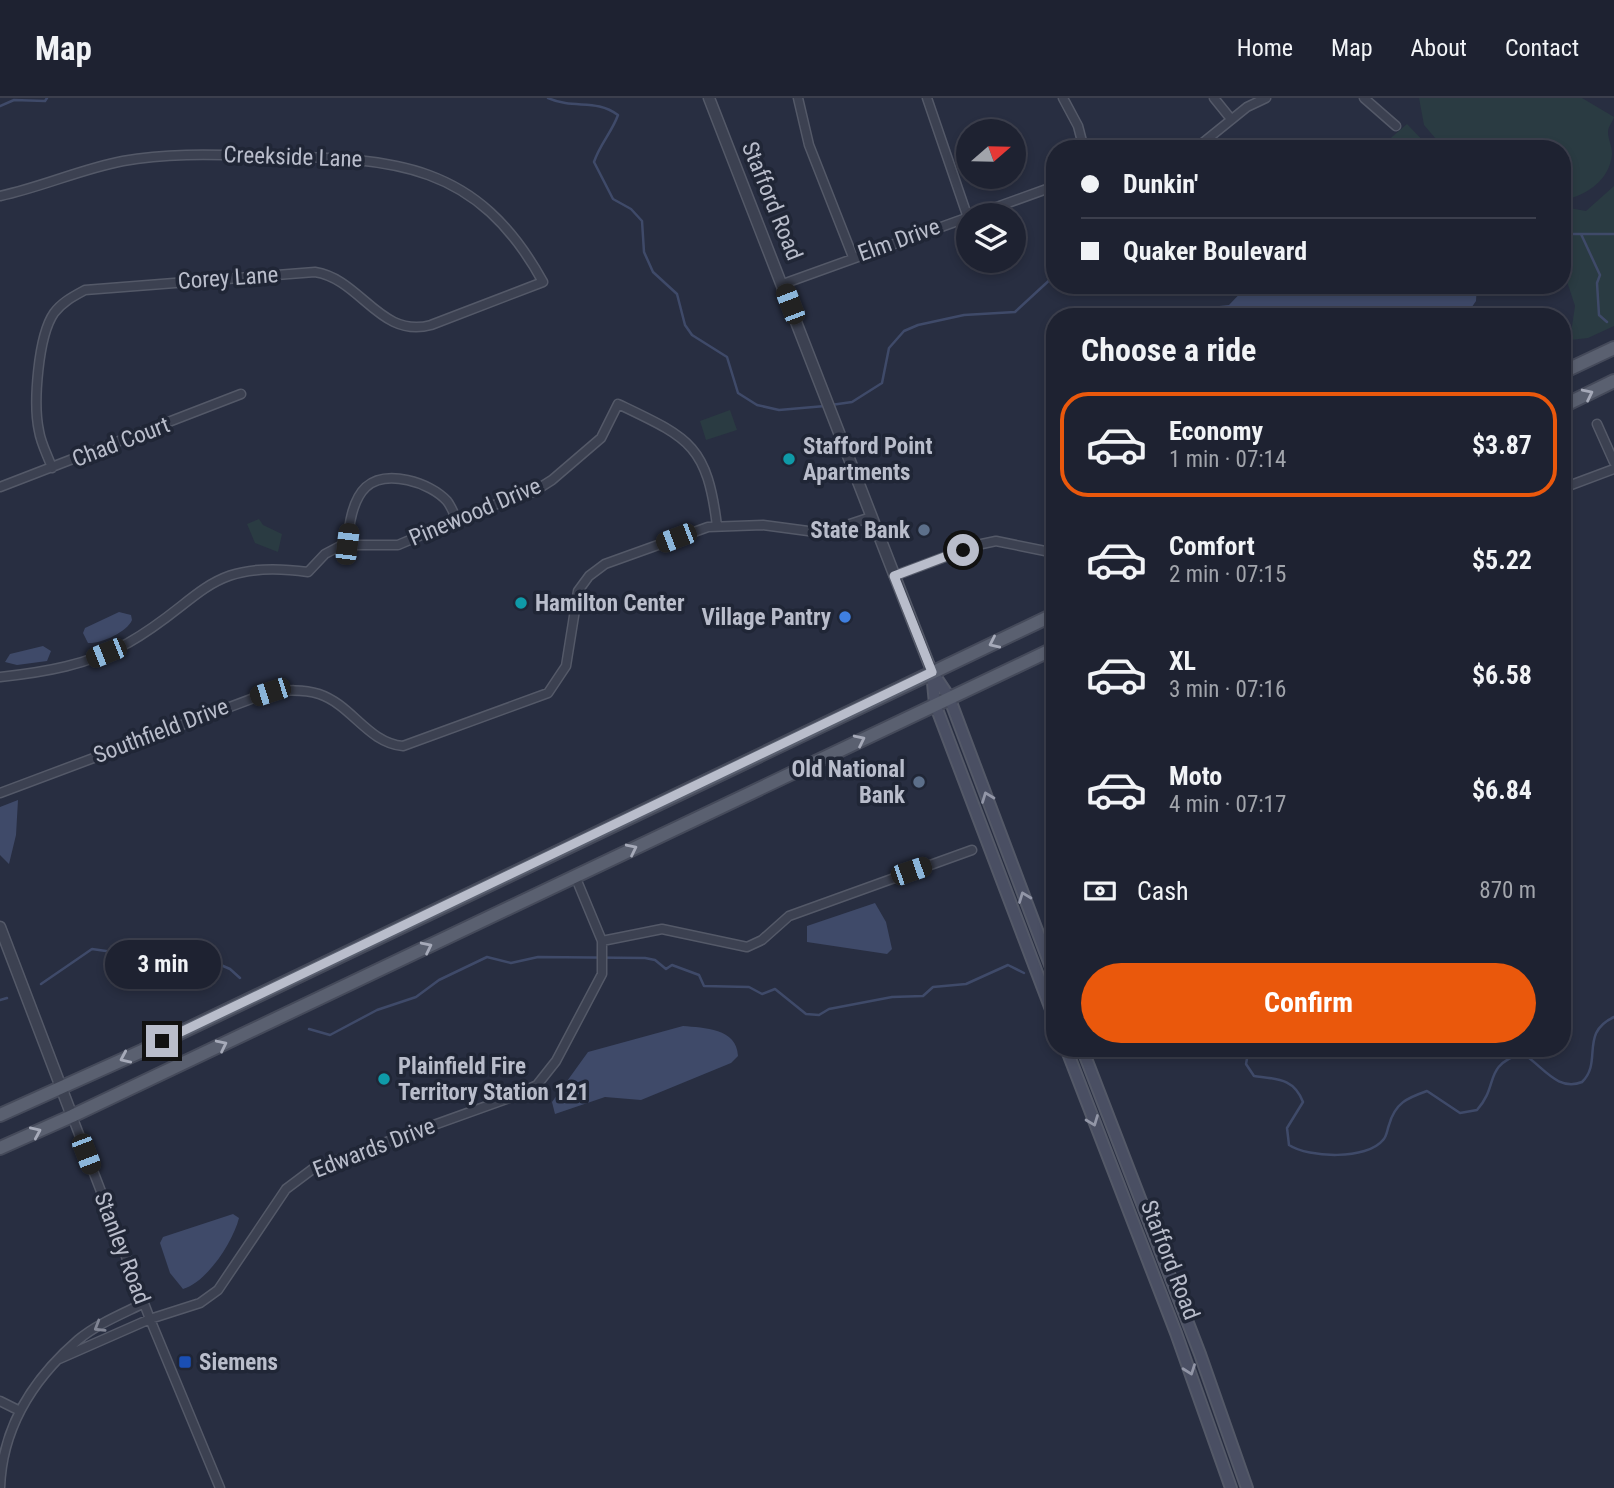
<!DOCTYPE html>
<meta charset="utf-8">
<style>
:root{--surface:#1e2231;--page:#262a39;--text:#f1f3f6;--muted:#a1a4ab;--line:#3c3f4d;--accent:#ea580c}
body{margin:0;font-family:"Roboto Condensed",sans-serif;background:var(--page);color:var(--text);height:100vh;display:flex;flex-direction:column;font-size:26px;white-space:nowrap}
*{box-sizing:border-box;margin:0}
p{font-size:23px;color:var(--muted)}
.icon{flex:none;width:38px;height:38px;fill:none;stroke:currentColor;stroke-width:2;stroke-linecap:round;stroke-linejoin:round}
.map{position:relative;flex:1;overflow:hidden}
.sheet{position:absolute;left:1046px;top:210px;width:525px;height:749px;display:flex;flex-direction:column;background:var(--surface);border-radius:28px;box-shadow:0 4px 10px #0003,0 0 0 2px var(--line)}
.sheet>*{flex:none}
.hud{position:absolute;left:1046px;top:42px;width:525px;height:154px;border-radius:28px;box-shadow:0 4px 10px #0003,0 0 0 2px var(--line);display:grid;align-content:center;height:154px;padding:0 35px;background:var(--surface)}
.needle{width:46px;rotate:70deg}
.buttons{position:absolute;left:956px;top:21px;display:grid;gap:14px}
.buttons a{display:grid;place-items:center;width:70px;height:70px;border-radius:50%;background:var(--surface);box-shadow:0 4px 10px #0003,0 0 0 2px var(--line);font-size:35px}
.end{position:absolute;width:32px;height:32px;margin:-16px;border:9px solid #b9bdcb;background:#111;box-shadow:0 0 0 4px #111}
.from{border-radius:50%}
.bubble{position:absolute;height:49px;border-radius:24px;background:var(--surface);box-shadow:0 4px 10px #0003,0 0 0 2px var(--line);font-size:23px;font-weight:700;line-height:49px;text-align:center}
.car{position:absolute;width:21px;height:42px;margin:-21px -10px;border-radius:9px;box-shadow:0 0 5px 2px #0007;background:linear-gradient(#222 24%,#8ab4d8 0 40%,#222 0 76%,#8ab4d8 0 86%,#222 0)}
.hud b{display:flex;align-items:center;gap:24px;height:66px;font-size:26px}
.hud b+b{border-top:2px solid var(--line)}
.hud i{width:18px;height:18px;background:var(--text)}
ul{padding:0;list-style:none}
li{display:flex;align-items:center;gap:21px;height:105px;margin:0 14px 10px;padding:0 21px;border:4px solid transparent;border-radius:28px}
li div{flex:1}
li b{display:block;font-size:26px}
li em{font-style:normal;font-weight:700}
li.on{border-color:var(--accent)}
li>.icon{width:63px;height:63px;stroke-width:1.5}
h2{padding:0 35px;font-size:32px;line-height:84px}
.pay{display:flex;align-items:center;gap:18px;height:77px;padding:0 35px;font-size:26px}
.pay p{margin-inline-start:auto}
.button{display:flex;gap:14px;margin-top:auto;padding:14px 35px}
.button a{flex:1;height:80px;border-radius:42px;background:var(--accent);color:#fff;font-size:28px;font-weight:700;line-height:80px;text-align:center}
header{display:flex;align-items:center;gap:42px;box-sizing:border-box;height:98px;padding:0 35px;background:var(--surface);border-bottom:2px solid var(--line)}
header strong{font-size:33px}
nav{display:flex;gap:38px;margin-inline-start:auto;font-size:24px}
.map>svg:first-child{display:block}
</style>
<header>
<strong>Map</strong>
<nav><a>Home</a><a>Map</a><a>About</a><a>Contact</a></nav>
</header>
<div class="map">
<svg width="1614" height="1390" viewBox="0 0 1614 1390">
<rect width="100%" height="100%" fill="#282e41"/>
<!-- green -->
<path fill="#2a3b42" d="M1419,0H1582L1614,19C1613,23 1608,29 1608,34C1608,41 1612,48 1612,56C1610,82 1586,98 1563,102V51H1453L1436,41L1424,27Z
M1407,26L1431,51H1378Z
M1614,88V228L1588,240L1570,242L1575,208L1563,171V109L1586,113Z
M730,312L737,332L706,342L700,323Z
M259,421L263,427L282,436L278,454L255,445L247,426Z"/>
<!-- water -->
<path fill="#3f4a69" d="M1248,187H1477L1476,203L1465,219H1171L1189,211L1229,207Z
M119,514L131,517L132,522C127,534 101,546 88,545L83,535L85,530Z
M43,548L51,553L47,563L17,567L5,564L10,556Z
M18,702L16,737L9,766L0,757V709Z
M875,805L886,824L892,851L887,856L807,844V828Z
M683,928C704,930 737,930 738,958L731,965L641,1002L605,999L555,1016L552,1004L588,954Z
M233,1116L239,1120C233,1144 207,1184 183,1191L170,1175L160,1145L163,1139Z"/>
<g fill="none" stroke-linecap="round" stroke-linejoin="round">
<!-- stream -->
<path stroke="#3f4a69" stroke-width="2.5" d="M548,0C575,12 595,0 618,17C612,34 600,46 594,64L613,101L631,111L642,123L644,154L653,174L677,196L685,227L692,237L727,259L738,295L757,307L779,312L825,308
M0,8L14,2L45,3L47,0
M1563,136H1614
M1581,136L1600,177L1597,185L1599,217L1607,224
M831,307L852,304L882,285L889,250L904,233L918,227L964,217L1015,214L1055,177
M41,886L92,851L127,856L148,855L163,862L195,866L214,864L230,871L240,880
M0,902L7,900
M309,931L330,937L377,912L416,899L439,882L487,859L511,865L538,859L645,860L655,862L666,871L672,867L699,877L704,888L749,889L762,896L775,891L806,916L819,917L829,911L892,899L923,898L933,889L966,886L1008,867L1024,875
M1249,950L1246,966L1254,978C1277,981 1294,980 1303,1004L1287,1030L1289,1047C1309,1060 1367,1062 1383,1042C1387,1038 1387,1032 1389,1027C1395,1005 1407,1000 1427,993L1460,1015L1477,1012C1500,986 1482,969 1522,955C1543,968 1557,994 1582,984C1603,964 1579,935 1614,919"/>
<!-- minor casing -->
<g stroke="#545968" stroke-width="11">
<path id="minor" d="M798,0L809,47L853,159
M927,0L967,117
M1063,0L1078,28L1084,51
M1214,0L1231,21
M1364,0L1396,28
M1195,51L1247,9L1266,0
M0,98C42,89 81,71 123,63C172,54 222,57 272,58C395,61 477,64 543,184L431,227C380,241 361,181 315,174L85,192C74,198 62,204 54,215C38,238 33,306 39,333C41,346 48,358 52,370
M783,186L1055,88
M1597,326L1614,364
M0,389L241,296
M1563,390L1614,371
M347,446C349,428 352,402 366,389C386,371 430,384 447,403C451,408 454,416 457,422
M894,478L977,447L996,443L1055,455
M0,579C46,574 87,567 128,545C204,502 206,460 308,474L325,456L342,447H398L485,410L533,394L552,382L601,340L618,306C689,340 707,346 717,428
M0,695L270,594C287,592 303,591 319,596C352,607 368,645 403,648L548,595L566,568L578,493L589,478L605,466L708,429L763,427L823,435L871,419
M575,778L602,843L662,831L747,849L762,842L789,818L972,752
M72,1018L150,1221L220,1390
M59,1261L150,1221L200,1205L218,1192L286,1091L314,1070L512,999L537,987L556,963L602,876V843
M0,1303L18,1312
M0,1390C2,1330 33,1281 78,1242C97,1226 122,1216 144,1205"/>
</g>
<!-- tertiary casing -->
<g stroke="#545968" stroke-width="13">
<path id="tertiary" d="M709,0L932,574
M0,829L72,1018"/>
</g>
<!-- secondary casing -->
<g stroke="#545968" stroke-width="14">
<path id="secondary" d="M932,574L935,606L1055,922
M935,578L949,599L1055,880
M1066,950L1176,1235L1231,1390
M1082,950L1200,1256L1247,1390"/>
</g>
<!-- primary casing -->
<g stroke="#454a5a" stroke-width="16">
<path id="primary" d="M1563,274L1614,250
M1563,308L1614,283
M0,1017L142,953L1055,516
M0,1050L72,1018L1055,550"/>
</g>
<!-- minor -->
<use href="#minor" stroke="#3c4151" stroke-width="8"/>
<!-- tertiary -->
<use href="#tertiary" stroke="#3c4151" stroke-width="10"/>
<!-- secondary -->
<use href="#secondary" stroke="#4a4f63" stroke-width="10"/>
<!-- primary -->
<use href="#primary" stroke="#5a6070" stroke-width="12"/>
</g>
<!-- one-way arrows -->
<defs><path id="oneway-chevron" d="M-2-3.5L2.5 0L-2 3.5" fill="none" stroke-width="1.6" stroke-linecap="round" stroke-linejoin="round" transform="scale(1.75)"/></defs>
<g stroke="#a6aab9">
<use href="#oneway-chevron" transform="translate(1588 296) rotate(-26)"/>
<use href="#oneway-chevron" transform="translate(994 545) rotate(155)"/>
<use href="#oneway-chevron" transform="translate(860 642) rotate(-26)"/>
<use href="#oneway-chevron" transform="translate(632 751) rotate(-26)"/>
<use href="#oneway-chevron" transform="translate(427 849) rotate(-26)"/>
<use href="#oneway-chevron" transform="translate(222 947) rotate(-26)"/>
<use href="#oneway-chevron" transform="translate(125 960) rotate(156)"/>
<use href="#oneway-chevron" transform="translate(36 1034) rotate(-24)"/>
</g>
<g stroke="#9296a7">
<use href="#oneway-chevron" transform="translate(987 699) rotate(-111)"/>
<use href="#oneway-chevron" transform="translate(1024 799) rotate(-111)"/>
<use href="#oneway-chevron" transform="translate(1093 1023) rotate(69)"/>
<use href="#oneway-chevron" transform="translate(1190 1272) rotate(70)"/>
</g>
<use stroke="#818594" href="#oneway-chevron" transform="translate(99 1229) rotate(149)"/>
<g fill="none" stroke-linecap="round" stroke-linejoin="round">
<!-- route -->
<path stroke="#b9bdcb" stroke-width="9" d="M162,943L932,574L894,478L963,452"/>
</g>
<!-- markers -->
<g fill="#0f9aa8" stroke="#202636" stroke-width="2.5">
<circle cx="789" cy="361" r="7"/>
<circle cx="521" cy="505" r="7"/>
<circle cx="384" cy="981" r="7"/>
</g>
<g fill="#5c6f8a" stroke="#202636" stroke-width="2.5">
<circle cx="924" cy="432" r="7"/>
<circle cx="919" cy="684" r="7"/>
</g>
<circle fill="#3f7fe0" stroke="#202636" stroke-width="2.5" cx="845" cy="519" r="7"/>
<rect fill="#1a4fb4" stroke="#202636" stroke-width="2.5" x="178" y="1257" width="14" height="14" rx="3.5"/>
<g text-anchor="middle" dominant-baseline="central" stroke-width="7" stroke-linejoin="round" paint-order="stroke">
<!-- street labels -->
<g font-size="23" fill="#b9bdcb" stroke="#202636">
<text transform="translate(293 59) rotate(2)">Creekside Lane</text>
<text transform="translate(772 103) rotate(68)">Stafford Road</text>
<text transform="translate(899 142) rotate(-20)">Elm Drive</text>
<text transform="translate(228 180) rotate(-4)">Corey Lane</text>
<text transform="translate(121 344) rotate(-21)">Chad Court</text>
<text transform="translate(475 414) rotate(-23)">Pinewood Drive</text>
<text transform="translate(161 633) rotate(-21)">Southfield Drive</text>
<text transform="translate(374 1050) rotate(-21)">Edwards Drive</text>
<text transform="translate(122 1150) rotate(69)">Stanley Road</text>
<text transform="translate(1170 1162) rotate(69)">Stafford Road</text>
</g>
<!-- poi labels -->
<g font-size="23" font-weight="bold" fill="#b9bdcb" stroke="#202636" text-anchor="start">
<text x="803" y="348">Stafford Point<tspan x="803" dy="26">Apartments</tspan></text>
<text x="910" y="432" text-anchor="end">State Bank</text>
<text x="535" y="505">Hamilton Center</text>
<text x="831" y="519" text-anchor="end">Village Pantry</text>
<text x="905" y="671" text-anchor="end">Old National<tspan x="905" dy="26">Bank</tspan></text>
<text x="398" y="968">Plainfield Fire<tspan x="398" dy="26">Territory Station 121</tspan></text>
<text x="199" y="1264">Siemens</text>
</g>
</g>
</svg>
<div class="buttons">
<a><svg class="needle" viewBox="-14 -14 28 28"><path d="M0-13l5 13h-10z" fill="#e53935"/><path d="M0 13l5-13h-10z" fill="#a1a4ab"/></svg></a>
<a><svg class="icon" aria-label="layers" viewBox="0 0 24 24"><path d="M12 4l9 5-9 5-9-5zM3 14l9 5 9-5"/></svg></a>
</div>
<i class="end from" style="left:963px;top:452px"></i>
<i class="end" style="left:162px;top:943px"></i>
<div class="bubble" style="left:105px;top:842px;width:116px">3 min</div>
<i class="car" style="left:790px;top:206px;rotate:339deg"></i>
<i class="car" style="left:676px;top:440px;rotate:249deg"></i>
<i class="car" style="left:347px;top:446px;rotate:7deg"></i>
<i class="car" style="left:106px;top:555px;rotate:248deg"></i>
<i class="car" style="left:270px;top:594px;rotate:252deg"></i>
<i class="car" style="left:911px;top:773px;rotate:71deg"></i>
<i class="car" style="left:86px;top:1056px;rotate:159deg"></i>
<div class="hud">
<b><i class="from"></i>Dunkin'</b>
<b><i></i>Quaker Boulevard</b>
</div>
<section class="sheet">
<h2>Choose a ride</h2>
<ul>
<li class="on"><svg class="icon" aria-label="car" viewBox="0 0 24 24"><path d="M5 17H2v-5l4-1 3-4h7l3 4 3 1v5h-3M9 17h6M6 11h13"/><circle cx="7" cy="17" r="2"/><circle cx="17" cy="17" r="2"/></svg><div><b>Economy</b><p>1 min · 07:14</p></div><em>$3.87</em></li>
<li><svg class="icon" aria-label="car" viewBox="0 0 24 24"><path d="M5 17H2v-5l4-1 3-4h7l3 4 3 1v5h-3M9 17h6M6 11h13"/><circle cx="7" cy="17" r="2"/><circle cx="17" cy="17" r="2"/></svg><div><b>Comfort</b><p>2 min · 07:15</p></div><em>$5.22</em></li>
<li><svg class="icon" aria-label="car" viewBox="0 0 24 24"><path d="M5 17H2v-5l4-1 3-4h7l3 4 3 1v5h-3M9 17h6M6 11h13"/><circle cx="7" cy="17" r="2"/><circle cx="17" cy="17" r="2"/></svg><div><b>XL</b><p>3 min · 07:16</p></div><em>$6.58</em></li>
<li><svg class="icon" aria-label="car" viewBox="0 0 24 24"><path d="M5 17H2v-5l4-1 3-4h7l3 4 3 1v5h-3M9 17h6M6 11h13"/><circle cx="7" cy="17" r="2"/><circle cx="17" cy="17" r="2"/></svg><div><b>Moto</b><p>4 min · 07:17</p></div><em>$6.84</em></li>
</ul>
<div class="pay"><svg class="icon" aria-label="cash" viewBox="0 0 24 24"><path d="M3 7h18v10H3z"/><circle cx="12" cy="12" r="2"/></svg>Cash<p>870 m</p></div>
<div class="button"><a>Confirm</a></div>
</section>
</div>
